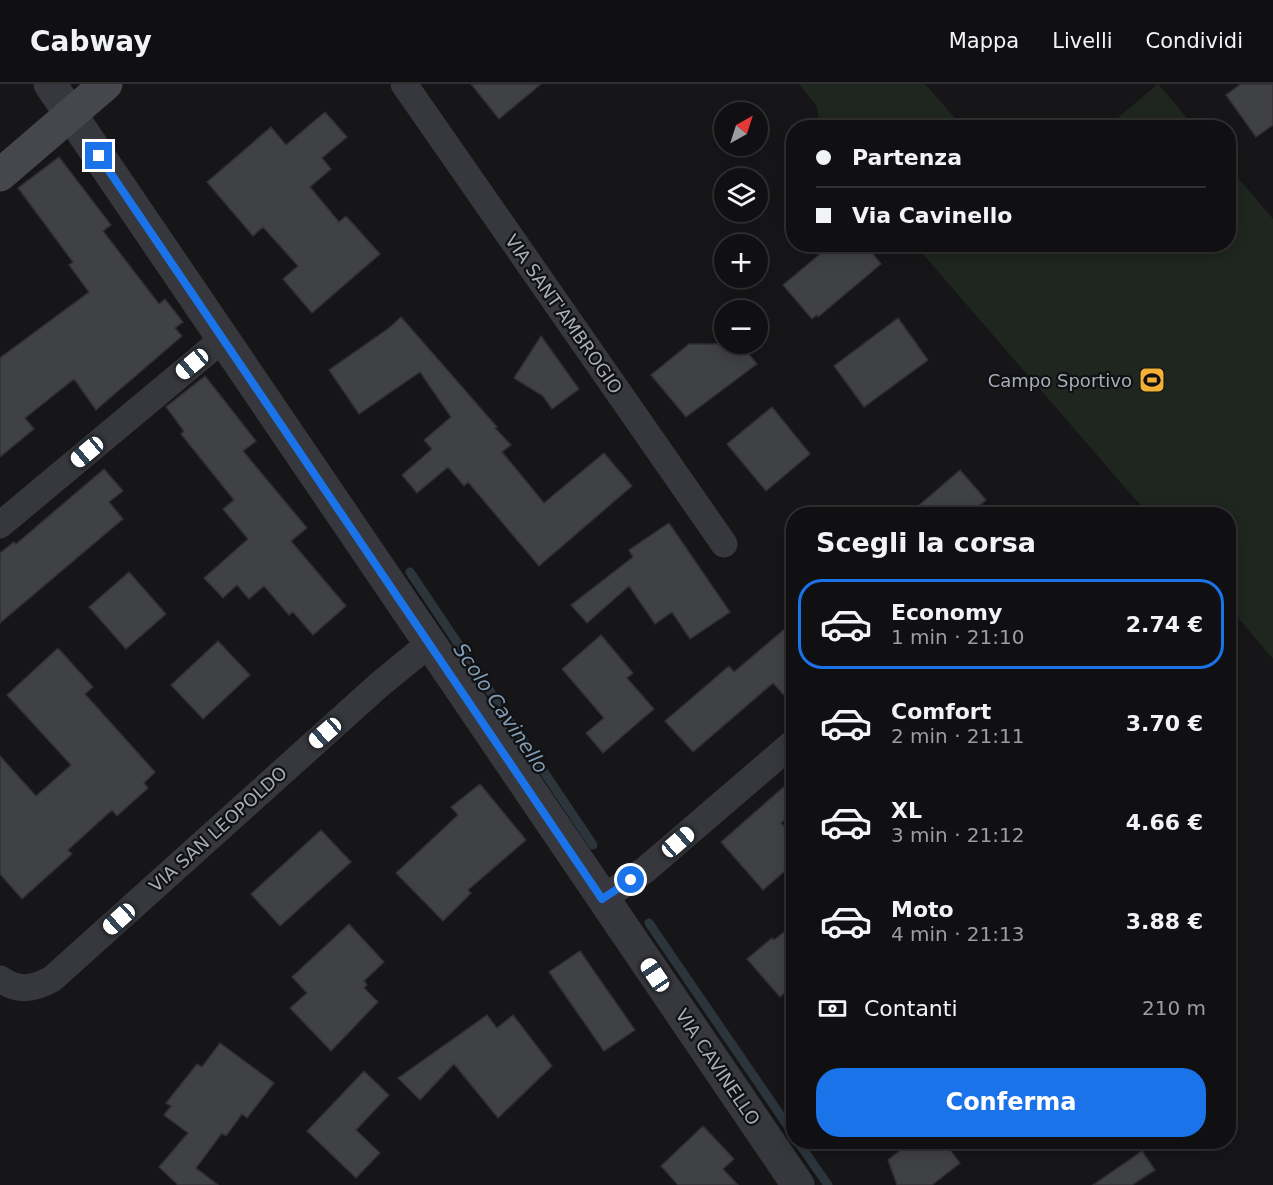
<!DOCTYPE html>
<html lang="it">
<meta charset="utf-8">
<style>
:root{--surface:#101012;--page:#1e1e20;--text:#f1f3f6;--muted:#9c9d9f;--line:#303032;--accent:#1a73e8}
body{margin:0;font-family:"DejaVu Sans",sans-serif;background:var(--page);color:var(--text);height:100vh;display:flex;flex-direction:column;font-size:22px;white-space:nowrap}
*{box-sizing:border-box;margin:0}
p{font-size:20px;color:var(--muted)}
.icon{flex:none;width:33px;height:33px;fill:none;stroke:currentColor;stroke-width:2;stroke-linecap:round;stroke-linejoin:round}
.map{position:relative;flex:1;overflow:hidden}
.details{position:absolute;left:786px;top:423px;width:450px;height:642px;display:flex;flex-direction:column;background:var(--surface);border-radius:24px;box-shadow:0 3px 15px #0003,0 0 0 2px var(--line)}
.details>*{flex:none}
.guide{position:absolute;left:786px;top:36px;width:450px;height:132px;border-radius:24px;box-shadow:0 3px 15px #0003,0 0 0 2px var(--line);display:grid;align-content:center;height:132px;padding:0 30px;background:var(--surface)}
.needle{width:39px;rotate:39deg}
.controls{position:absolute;left:714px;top:18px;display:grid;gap:12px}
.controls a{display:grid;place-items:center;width:54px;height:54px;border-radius:50%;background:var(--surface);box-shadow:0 3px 15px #0003,0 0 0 2px var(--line);font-size:30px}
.end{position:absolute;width:27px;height:27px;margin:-14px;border:8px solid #1a73e8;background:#fff;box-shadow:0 0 0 3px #fff}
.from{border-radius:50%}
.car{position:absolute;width:18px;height:36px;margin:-18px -9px;border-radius:8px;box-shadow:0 0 4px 2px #0007;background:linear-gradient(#fff 24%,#345 0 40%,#fff 0 76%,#345 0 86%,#fff 0)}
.guide b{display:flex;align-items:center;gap:21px;height:57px;font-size:22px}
.guide b+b{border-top:2px solid var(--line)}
.guide i{width:15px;height:15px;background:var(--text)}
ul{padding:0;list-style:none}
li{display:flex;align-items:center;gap:18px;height:90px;margin:0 12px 9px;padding:0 18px;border:3px solid transparent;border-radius:24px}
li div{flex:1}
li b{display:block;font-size:22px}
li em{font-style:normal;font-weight:700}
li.active{border-color:var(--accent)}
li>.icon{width:54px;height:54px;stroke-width:1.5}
h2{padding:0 30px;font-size:27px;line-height:72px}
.pay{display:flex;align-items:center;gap:15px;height:66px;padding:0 30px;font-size:22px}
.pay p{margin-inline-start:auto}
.primary-button{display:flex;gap:12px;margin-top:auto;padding:12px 30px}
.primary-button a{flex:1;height:69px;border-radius:24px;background:var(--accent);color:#fff;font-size:24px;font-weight:700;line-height:69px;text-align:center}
header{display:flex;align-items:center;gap:36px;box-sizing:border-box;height:84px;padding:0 30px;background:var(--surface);border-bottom:2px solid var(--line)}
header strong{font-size:28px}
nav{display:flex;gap:33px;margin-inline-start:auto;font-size:21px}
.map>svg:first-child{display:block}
</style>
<header>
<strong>Cabway</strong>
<nav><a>Mappa</a><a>Livelli</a><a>Condividi</a></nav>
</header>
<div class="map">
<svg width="1273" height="1101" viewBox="0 0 1273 1101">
<rect width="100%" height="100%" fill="#161618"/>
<!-- green -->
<path fill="#1e261f" d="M799,0H925L963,43H819L817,22Z
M1158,0L1195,43H1107Z
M1229,83L1273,135V575L1229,523L1228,430H1148L915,161L1228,160Z"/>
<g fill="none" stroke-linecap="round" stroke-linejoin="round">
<!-- stream -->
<path stroke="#2c353c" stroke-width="9" d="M410,488L593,761
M649,839L794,1051
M798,1058L828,1101"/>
</g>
<!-- building -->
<path fill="#404145" stroke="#303034" stroke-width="1.5" d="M471,0H541L499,35Z
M1241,0H1273V41L1256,53L1226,11Z
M325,28L347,53L322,74L331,85L310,103L339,138L346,132L380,170L312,229L283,195L298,182L263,143L253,152L207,98L271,43L286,61Z
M59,73L111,141L103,147L159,220L165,215L183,238L175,244L182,252L96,326L74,295L25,334L34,345L0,373V274L89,208L69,181L73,178L18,104Z
M832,160H865L881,180L818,233L817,231L812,235L783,201Z
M401,233L497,343L495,344L511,361L502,368L544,419L604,369L632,402L539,482L468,398L464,402L448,383L417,409L402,391L432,365L424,356L451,333L420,288L359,330L329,286L389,244Z
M898,234L928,276L864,323L834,282Z
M541,252L579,305L552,325L543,312L514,294Z
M689,260H740L757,280L686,333L651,291Z
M205,292L256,357L243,367L307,444L291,457L346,522L313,551L293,528L289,531L264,502L249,515L237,501L223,514L204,494L248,455L223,425L234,416L181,350L184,347L166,323Z
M772,323L810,370L766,407L727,360Z
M104,385L123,407L109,418L123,435L0,539V469L14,458L16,460Z
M960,386L986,416L969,430H909Z
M669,439L730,528L690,555L672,528L655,540L629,502L587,539L571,521L633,473L629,466Z
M129,488L166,530L126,565L89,523Z
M794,537V622L773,599L693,668L665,637L729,582L734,588Z
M601,551L633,589L627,594L654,625L603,669L586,649L604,634L562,585Z
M218,557L250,591L203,635L171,601Z
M58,564L93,603L85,610L155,688L144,699L148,704L117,732L112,726L68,766L72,770L22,815L0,790V672L36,712L71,681L7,611Z
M794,694V728L781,739L794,753V779L763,806L721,758Z
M480,700L526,756L468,806L471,809L443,837L396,789L458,731L451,723Z
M321,746L351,778L280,842L251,810Z
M349,840L384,878L364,897L367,901L364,904L378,918L331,967L290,924L307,909L292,893Z
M794,840V901L780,913L747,875L772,854L774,856Z
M580,867L635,946L604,967L549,888Z
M487,931L497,944L513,931L552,982L498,1034L454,980L420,1016L398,994Z
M220,959L274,999L247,1034L242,1030L226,1052L222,1049L196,1084L218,1101H178L159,1083L188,1049L164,1031L171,1022L166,1019L197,980L202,983Z
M364,987L389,1011L356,1046L380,1069L356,1094L307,1047Z
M703,1042L734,1075L723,1085L738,1101H678L661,1082Z
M911,1058H944L960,1079L932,1101H897L888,1076Z
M1142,1067L1155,1086L1132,1101H1093Z"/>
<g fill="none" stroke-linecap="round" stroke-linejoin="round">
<!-- minor -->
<path stroke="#37383d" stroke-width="27" d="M404,0L724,460
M0,441L224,254
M602,815L645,786L794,658
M0,895C19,908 33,905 52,895L379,601L429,560"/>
<!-- tertiary -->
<path stroke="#37383d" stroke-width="33" d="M50,0L798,1101"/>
<!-- secondary -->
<path stroke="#45474d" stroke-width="33" d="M0,91L106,0"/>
</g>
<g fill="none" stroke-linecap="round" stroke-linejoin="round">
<!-- route -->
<path stroke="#1a73e8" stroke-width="8" d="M99,72L602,815L631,796"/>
</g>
<!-- icons -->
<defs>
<g id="stadium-square" transform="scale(1.35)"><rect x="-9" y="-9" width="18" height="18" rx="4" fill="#f2b134" stroke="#111113"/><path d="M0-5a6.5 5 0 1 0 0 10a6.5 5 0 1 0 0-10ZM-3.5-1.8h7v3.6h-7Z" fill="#111"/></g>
</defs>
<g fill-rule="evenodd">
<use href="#stadium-square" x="1152" y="296"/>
</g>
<g text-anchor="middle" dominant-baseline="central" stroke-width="4.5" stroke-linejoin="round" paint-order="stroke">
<!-- street labels -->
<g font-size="18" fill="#a8adb8" stroke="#111113">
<text transform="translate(564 230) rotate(55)">VIA SANT'AMBROGIO</text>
<text transform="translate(218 745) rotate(-42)">VIA SAN LEOPOLDO</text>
<text transform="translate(718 983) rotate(56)">VIA CAVINELLO</text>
</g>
<!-- poi labels -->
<g font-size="18" fill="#a8adb8" stroke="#111113" text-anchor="end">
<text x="1132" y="296">Campo Sportivo</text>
</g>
<!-- water labels -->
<g font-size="20" font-style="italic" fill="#7f9bb3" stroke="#111113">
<text transform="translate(501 624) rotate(56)">Scolo Cavinello</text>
</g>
</g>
</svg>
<div class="controls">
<a><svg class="needle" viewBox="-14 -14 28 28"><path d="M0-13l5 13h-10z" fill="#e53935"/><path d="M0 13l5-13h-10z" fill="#9c9d9f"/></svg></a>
<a><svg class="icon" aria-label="layers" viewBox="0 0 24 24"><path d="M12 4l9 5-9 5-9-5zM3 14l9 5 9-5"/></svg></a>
<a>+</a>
<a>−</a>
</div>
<i class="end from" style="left:631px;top:796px"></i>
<i class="end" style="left:99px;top:72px"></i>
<i class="car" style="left:192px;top:280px;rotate:230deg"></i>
<i class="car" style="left:87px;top:368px;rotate:230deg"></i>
<i class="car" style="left:325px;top:649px;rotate:229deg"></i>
<i class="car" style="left:678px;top:758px;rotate:49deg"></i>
<i class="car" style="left:119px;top:835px;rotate:228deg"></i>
<i class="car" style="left:655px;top:891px;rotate:326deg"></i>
<div class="guide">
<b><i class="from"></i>Partenza</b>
<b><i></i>Via Cavinello</b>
</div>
<section class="details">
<h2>Scegli la corsa</h2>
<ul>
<li class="active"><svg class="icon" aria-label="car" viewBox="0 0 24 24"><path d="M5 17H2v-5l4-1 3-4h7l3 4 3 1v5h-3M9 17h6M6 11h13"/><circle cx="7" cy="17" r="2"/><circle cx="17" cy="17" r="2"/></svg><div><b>Economy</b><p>1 min · 21:10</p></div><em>2.74 €</em></li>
<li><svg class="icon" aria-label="car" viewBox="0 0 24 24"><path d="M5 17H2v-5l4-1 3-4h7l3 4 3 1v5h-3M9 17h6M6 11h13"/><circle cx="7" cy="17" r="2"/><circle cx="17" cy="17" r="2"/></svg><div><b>Comfort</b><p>2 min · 21:11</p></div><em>3.70 €</em></li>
<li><svg class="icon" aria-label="car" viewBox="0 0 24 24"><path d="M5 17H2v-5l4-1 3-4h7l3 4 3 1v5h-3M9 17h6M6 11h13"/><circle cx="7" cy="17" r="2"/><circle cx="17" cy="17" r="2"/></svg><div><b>XL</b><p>3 min · 21:12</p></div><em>4.66 €</em></li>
<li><svg class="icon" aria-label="car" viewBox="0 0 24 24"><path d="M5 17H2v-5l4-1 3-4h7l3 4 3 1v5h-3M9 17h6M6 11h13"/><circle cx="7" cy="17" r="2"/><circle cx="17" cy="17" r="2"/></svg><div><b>Moto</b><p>4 min · 21:13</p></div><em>3.88 €</em></li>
</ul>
<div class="pay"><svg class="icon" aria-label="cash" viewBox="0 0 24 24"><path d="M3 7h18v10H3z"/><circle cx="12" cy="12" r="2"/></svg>Contanti<p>210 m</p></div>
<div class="primary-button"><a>Conferma</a></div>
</section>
</div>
